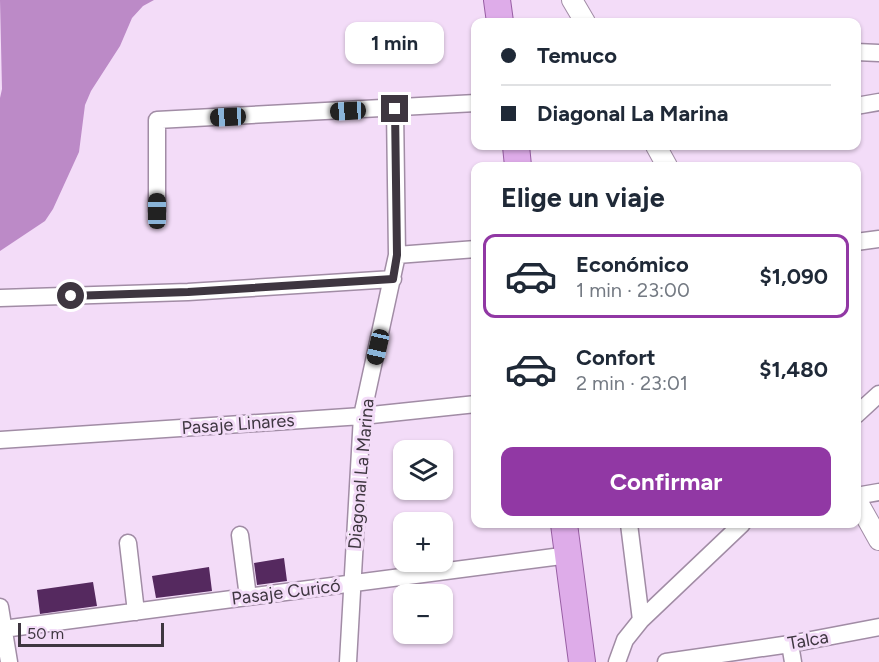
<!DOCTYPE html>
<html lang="es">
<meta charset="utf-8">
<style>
:root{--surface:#fff;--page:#f6f6f7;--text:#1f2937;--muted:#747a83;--line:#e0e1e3;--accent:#9138a4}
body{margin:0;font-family:Figtree,sans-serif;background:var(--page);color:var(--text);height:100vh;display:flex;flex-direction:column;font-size:22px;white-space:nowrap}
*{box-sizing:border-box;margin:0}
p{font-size:20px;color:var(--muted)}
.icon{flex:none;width:33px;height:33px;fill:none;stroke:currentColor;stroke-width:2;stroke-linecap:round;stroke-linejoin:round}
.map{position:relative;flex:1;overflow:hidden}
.drawer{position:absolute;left:471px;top:162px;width:390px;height:366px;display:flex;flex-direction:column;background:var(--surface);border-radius:12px;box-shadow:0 2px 4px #0004}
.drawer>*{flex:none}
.hud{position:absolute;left:471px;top:18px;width:390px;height:132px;border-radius:12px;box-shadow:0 2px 4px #0004;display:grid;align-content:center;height:132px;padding:0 30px;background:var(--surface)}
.buttons{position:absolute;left:393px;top:440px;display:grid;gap:12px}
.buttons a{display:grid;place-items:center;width:60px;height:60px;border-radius:12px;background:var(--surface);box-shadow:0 2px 4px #0004;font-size:30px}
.scale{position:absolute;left:18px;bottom:15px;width:146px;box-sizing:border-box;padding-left:6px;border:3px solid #3e3640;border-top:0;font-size:16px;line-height:21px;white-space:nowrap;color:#3e3640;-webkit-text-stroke:4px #f3dcf8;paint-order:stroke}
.end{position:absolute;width:27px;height:27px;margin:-14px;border:8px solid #3e3640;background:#fff;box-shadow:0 0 0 3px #fff}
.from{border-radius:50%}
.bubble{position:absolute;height:42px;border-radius:12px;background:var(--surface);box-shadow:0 2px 4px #0004;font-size:20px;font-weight:700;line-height:42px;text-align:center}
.car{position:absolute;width:18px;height:36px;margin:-18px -9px;border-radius:8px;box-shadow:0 0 4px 2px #0007;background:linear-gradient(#222 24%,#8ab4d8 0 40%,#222 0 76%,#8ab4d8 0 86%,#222 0)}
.hud b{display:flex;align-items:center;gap:21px;height:57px;font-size:22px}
.hud b+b{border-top:2px solid var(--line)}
.hud i{width:15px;height:15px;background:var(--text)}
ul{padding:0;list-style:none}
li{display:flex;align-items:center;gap:18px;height:84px;margin:0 12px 9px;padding:0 18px;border:3px solid transparent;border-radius:12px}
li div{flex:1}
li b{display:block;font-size:22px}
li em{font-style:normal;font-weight:700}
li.active{border-color:var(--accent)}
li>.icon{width:54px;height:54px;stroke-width:1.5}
h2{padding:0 30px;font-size:27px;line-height:72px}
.button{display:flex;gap:12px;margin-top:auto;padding:12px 30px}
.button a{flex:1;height:69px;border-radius:12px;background:var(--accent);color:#fff;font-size:24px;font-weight:700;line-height:69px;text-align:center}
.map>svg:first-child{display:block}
</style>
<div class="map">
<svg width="879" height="662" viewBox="0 0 879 662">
<rect width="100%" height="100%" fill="#f3dcf8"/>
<!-- forest -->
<path fill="#bc8ac7" d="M0,0H154L143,6L132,18L120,46L91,91L85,105L79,152L53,209L45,221L0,251V98L2,89Z"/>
<!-- building -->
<path fill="#55295f" d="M284,558L287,581L257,585L254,563Z
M209,567L212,591L156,598L152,576Z
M93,582L97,606L40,614L37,590Z"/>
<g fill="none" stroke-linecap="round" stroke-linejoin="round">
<!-- minor casing -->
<g stroke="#a18ca5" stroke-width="19">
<path id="minor" d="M856,52L879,53
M856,106L879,102
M157,211V120L476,103
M856,242L879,239
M397,255L476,249
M0,298L188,292L393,279
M856,415L879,394
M0,440L362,416L476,404
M856,496L879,492
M629,524L641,620
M240,535L248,597
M128,543L136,612
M0,607L9,662
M3,629L569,555
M790,644L793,662
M348,662L362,416L397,255L395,109
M617,662L625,640L641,620L742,524
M666,662L790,644L879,627"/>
</g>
<!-- tertiary casing -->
<g stroke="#a18ca5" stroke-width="22">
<path id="tertiary" d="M572,0L585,22
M656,146L667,166
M856,499L879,540"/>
</g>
<!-- primary casing -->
<g stroke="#985ea4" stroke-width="28">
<path id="primary" d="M497,0L500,22
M516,146L518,166
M564,524L582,662"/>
</g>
<!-- minor -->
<use href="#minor" stroke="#fff" stroke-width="16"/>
<!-- tertiary -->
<use href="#tertiary" stroke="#fff" stroke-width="20"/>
<!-- primary -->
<use href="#primary" stroke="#deace9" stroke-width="26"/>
</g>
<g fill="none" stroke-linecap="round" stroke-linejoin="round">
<!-- route -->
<path stroke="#3e3640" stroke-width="8" d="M71,296L188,292L393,279L397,255L395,109"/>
</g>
<g text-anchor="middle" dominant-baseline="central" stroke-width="6" stroke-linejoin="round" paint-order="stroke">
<!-- street labels -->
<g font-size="18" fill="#3e3640" stroke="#f3dcf8">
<text transform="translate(238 424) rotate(-4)">Pasaje Linares</text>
<text transform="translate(361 474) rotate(-85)">Diagonal La Marina</text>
<text transform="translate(286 592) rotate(-7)">Pasaje Curicó</text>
<text transform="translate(808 640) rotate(-10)">Talca</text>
</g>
</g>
</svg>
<div class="buttons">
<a><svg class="icon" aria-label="layers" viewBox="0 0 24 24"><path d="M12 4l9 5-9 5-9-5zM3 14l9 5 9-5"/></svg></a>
<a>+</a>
<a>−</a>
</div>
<div class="scale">50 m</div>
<i class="end from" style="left:71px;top:296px"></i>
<i class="end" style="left:395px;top:109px"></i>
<div class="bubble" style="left:345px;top:22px;width:99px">1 min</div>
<i class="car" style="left:348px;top:111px;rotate:267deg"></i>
<i class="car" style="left:228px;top:117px;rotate:267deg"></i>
<i class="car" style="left:157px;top:211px;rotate:0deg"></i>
<i class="car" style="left:378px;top:347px;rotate:193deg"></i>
<div class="hud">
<b><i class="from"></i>Temuco</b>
<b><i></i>Diagonal La Marina</b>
</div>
<section class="drawer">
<h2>Elige un viaje</h2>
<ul>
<li class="active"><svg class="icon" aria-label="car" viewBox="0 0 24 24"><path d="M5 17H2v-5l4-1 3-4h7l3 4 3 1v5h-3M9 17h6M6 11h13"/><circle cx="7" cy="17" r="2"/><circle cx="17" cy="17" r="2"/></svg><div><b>Económico</b><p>1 min · 23:00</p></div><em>$1,090</em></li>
<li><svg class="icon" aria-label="car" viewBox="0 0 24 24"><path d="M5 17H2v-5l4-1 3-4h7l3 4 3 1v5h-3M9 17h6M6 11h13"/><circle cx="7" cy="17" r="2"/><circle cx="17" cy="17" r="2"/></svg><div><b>Confort</b><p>2 min · 23:01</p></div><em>$1,480</em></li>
</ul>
<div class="button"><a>Confirmar</a></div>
</section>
</div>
